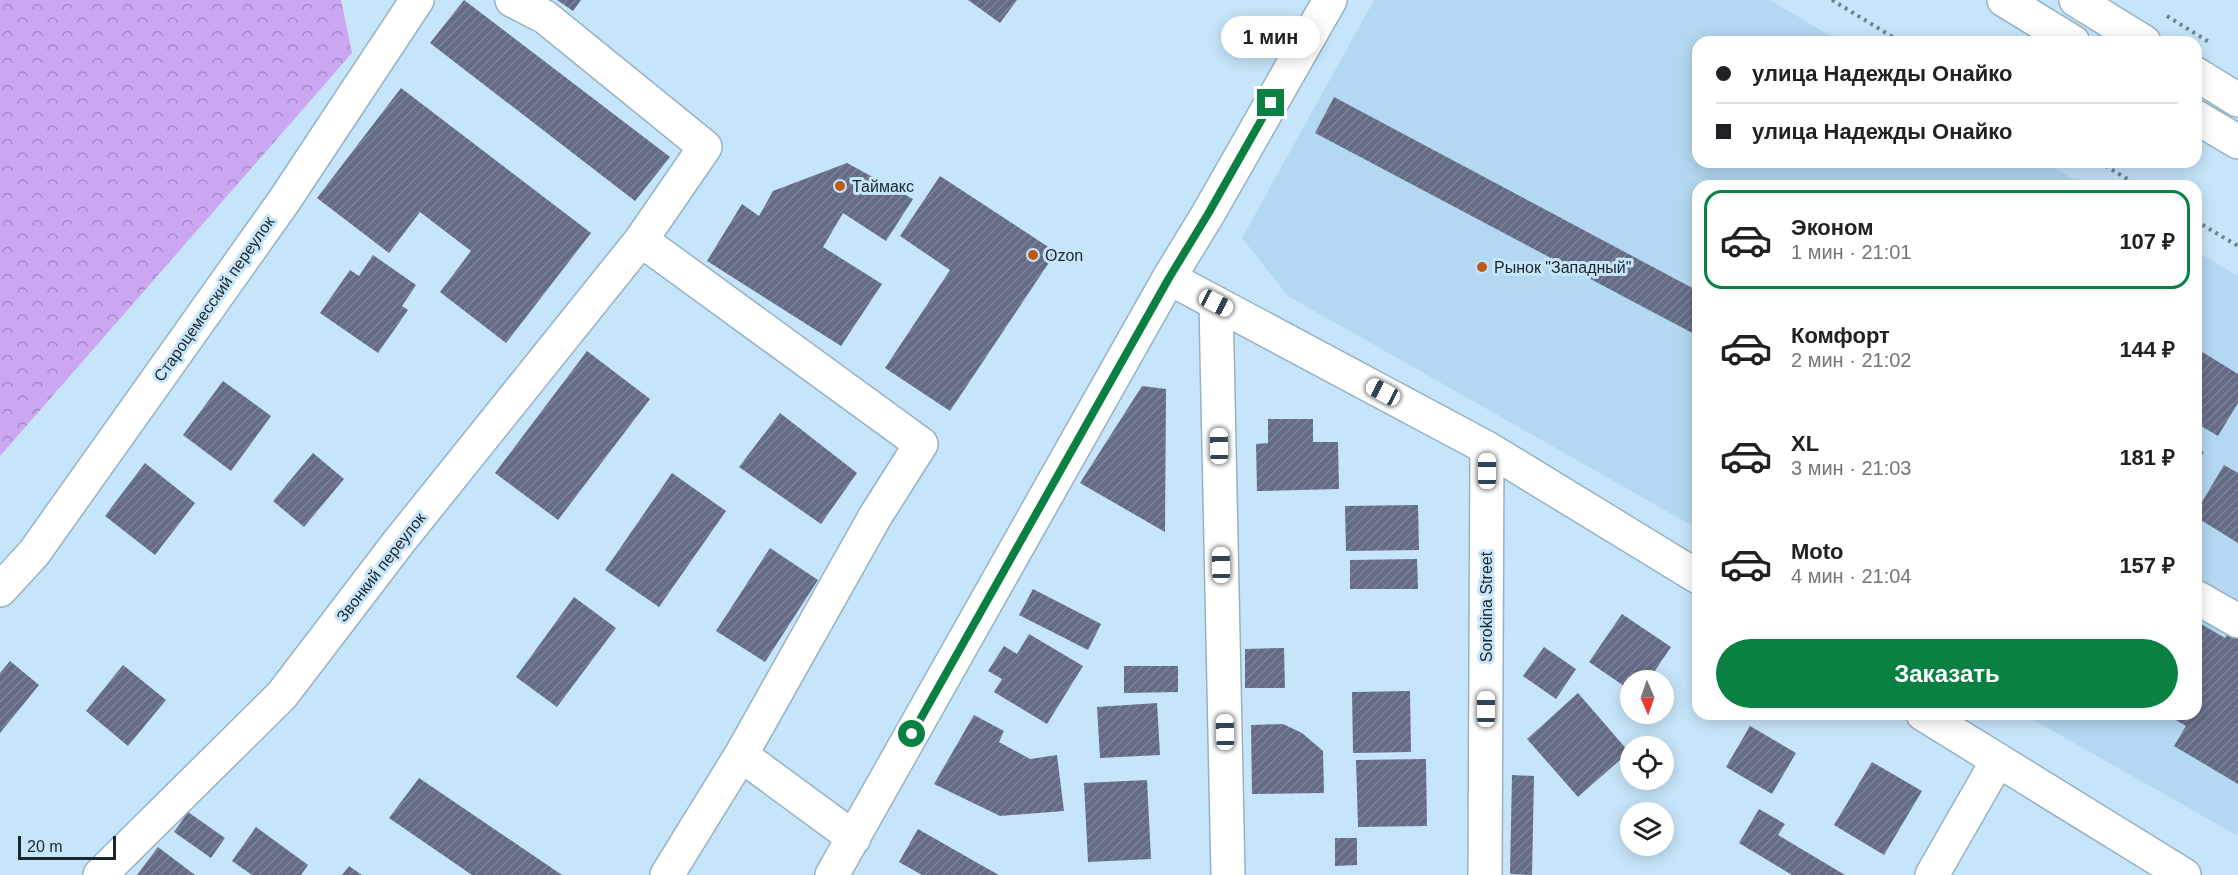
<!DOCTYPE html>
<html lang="ru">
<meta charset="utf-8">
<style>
:root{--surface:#fff;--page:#f6f6f6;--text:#202124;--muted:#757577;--line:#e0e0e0;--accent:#0b8043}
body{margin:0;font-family:Helvetica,sans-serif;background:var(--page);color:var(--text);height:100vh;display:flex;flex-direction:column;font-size:22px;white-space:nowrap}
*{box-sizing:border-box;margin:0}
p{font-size:20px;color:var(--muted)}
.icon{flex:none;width:33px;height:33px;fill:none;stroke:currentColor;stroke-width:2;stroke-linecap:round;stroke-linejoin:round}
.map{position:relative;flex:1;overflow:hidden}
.panel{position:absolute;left:1692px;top:180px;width:510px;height:540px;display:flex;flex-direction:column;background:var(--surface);border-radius:18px;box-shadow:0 3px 15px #0003}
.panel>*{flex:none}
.guide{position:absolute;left:1692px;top:36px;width:510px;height:132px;border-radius:18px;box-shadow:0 3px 15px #0003;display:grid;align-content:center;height:132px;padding:0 24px;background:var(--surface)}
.needle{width:39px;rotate:178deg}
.buttons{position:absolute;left:1620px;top:670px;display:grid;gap:12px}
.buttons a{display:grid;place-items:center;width:54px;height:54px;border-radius:50%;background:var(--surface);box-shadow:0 3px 15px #0003;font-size:30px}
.scale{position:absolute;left:18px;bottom:15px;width:98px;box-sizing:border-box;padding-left:6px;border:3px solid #1a252c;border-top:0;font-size:16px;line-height:21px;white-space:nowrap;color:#1a252c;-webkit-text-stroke:4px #c7e5fa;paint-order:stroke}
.end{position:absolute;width:27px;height:27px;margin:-14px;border:8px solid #0b8043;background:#fff;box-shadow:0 0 0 3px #fff}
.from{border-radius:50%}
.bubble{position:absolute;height:42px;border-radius:21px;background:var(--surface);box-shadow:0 3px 15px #0003;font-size:20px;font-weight:700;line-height:42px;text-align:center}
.car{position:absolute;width:18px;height:36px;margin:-18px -9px;border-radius:8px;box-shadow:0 0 4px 2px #0007;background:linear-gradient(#fff 24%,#345 0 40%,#fff 0 76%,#345 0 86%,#fff 0)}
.guide b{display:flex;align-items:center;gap:21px;height:57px;font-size:22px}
.guide b+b{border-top:2px solid var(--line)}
.guide i{width:15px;height:15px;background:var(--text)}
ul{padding:10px 0 0;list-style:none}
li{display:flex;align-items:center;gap:18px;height:99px;margin:0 12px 9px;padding:0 12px;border:3px solid transparent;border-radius:18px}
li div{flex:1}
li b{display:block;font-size:22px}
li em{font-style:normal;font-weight:700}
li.selected{border-color:var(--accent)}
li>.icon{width:54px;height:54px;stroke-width:1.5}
.primary-button{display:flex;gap:12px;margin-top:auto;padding:12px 24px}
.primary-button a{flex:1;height:69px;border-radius:36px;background:var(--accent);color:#fff;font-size:24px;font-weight:700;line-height:69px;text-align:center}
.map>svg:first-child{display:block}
</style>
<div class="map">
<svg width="2238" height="875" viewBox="0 0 2238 875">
<defs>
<pattern id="forest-crowns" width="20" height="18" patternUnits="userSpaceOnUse" patternTransform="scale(1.5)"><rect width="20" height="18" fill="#cca7f1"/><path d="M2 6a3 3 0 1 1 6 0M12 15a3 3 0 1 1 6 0" fill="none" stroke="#a588c3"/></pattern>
<pattern id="building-hatch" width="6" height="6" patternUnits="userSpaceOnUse" patternTransform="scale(1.5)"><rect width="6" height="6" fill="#646b86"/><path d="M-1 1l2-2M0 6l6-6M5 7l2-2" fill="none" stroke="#7e8497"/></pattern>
</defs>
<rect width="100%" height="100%" fill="#c7e5fa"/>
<!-- built -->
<path fill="#b4d8f1" d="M1374,0H1770L1841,42H1698V162H2045L2085,186H1698V529L1288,296L1242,238Z
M2196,251L2238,276V836L2023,714H2196Z"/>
<!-- forest -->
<path fill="url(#forest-crowns)" d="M0,0H341L352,53L0,456Z"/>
<!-- building -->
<path fill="url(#building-hatch)" d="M464,0L670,157L635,201L430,43Z
M557,0H581L573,11Z
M968,0H1017L1000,23Z
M401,88L591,233L506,343L440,292L471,251L420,212L389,253L317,198Z
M1334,97L1698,291V336L1315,133Z
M847,163L913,199L886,241L843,213L823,247L882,284L841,346L707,261L742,204L759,216L773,191Z
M940,176L1056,252L950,411L885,368L950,270L900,236Z
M373,255L416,285L402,306L408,310L378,353L320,313L350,270L359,276Z
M2196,348L2238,374V403L2218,436L2196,423Z
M587,351L650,399L558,520L495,473Z
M223,381L271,416L231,471L183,435Z
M1142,386L1166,389L1165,532L1080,483Z
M780,413L857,473L821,524L739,467Z
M1268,419H1313V442H1338L1339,489L1257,491L1256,444L1268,443Z
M2196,447L2204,452L2196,465Z
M313,453L344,479L304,527L273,501Z
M145,463L195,503L155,555L105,516Z
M2224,465L2238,473V543L2196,517V512Z
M672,473L726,511L659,607L605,570Z
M1418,505L1419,550L1346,551L1345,506Z
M770,548L818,580L765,662L716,631Z
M1417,559L1418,589H1350V560Z
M1033,589L1101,624L1088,650L1019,615Z
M574,597L616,628L557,707L516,677Z
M1622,614L1671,647L1648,681H1630V690L1589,662Z
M2196,621L2225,638L2232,627L2238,631V784L2174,746L2186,726L2165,714H2196Z
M1029,634L1083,666L1047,724L994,692L1002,679L988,671L1004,646L1017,654Z
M1544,647L1576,669L1556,699L1523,676Z
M1284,648L1285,688H1245V649Z
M10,661L39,685L0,733V673Z
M123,665L166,700L128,746L86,711Z
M1124,666H1178V692L1124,693Z
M1410,691L1411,752L1353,753L1352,692Z
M1578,693L1629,752L1578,797L1527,739Z
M1157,703L1160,755L1100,758L1097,707Z
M974,715L1004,731L999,742L1030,759L1057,755L1064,811L1000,816L934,784Z
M1283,724L1302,733L1323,751L1324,793L1252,794L1251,725Z
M1750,726L1796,753L1772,794L1726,767Z
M1426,759L1427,826L1358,827L1356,760Z
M1872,762L1922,791L1884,855L1834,825Z
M1512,775L1534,776L1532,875L1510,874Z
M419,778L562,875H472L389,818Z
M1147,780L1151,859L1088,862L1084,783Z
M1759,809L1785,824L1778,835L1845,875H1792L1739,843Z
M188,812L225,838L211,858L174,832Z
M256,827L308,865L301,875H252L232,861Z
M918,829L981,865L999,875H922L899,862Z
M1335,838H1357V865L1335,866Z
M158,847L195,875H137Z
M349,866L362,875H342Z"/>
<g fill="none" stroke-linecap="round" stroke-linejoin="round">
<!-- minor casing -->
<g stroke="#95b2c5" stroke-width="36">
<path id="minor" d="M641,240L921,444L876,515L741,755L854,838
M1169,278L1487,448L1698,577
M1216,303L1228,875
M0,590L34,553L284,201L417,0
M2196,597L2238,621
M1923,714L2184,875
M100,875L282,695L398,543L641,240L705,147L545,17L512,0
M667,875L741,755
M832,875L1169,278L1208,214L1330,0
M1485,875L1487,448
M1932,875L1998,760"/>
</g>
<!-- highway casing -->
<g stroke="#95b2c5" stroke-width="36">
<path id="highway" d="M2004,0L2073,42
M2076,0L2144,42
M2196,74L2238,100
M2196,117L2238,142"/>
</g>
<!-- path -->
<path stroke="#6f8391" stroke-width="4" stroke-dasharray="3 4.5" stroke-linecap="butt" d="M1832,0L1901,42
M2167,16L2209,42
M2099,162L2139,186
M2196,221L2238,246"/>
<!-- minor -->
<use href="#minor" stroke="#fff" stroke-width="33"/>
<!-- highway -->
<use href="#highway" stroke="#fff" stroke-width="33"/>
</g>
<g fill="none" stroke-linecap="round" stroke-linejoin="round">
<!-- route -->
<path stroke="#0b8043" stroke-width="8" d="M912,734L1169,278L1208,214L1271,103"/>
</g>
<!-- markers -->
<g fill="#ba5a17" stroke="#c7e5fa" stroke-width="2">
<circle cx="840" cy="186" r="6"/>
<circle cx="1033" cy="255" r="6"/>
<circle cx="1482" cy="267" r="6"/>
</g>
<g text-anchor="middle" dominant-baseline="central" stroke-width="6" stroke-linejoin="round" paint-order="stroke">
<!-- poi labels -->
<g font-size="16" fill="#1a252c" stroke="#c7e5fa" text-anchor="start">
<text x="852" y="186">Таймакс</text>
<text x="1045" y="255">Ozon</text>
<text x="1494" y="267">Рынок "Западный"</text>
</g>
<!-- street labels -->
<g font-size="16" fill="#1a252c" stroke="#c7e5fa">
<text transform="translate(214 299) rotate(-55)">Староцемесский переулок</text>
<text transform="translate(381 567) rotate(-52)">Звонкий переулок</text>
<text transform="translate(1486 607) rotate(-90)">Sorokina Street</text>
</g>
</g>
</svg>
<div class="buttons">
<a><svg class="needle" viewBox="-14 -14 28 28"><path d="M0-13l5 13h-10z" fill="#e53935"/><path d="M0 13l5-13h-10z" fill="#757577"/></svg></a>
<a><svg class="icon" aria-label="locate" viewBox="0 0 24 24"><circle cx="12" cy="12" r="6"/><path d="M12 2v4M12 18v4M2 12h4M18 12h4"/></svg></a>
<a><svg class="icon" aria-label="layers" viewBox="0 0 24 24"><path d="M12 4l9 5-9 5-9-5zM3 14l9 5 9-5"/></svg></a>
</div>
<div class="scale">20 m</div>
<i class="end from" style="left:912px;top:734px"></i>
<i class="end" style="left:1271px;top:103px"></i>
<div class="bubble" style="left:1221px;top:16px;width:99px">1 мин</div>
<i class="car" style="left:1216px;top:303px;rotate:118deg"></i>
<i class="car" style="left:1383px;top:392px;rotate:298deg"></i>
<i class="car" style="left:1219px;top:446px;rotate:359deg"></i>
<i class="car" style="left:1487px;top:471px;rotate:0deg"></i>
<i class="car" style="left:1221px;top:565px;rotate:359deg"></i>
<i class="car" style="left:1486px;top:709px;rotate:0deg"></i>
<i class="car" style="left:1225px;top:732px;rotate:359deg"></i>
<div class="guide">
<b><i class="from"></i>улица Надежды Онайко</b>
<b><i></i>улица Надежды Онайко</b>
</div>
<section class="panel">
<ul>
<li class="selected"><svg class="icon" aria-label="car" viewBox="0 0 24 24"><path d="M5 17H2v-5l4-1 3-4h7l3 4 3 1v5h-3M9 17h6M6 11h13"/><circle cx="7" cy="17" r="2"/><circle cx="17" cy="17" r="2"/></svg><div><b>Эконом</b><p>1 мин · 21:01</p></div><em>107 ₽</em></li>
<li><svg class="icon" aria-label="car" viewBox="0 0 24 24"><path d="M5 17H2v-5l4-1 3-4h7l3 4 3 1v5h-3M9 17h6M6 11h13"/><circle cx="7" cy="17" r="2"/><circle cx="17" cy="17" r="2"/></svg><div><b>Комфорт</b><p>2 мин · 21:02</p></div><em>144 ₽</em></li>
<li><svg class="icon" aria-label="car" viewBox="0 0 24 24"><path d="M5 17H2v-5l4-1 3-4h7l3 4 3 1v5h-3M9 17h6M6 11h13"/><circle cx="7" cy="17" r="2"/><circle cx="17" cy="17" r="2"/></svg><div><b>XL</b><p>3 мин · 21:03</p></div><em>181 ₽</em></li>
<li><svg class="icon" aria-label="car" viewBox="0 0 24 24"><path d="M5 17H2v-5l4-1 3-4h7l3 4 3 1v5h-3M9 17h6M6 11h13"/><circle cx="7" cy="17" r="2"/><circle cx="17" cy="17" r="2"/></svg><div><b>Moto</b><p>4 мин · 21:04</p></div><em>157 ₽</em></li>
</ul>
<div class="primary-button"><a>Заказать</a></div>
</section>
</div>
